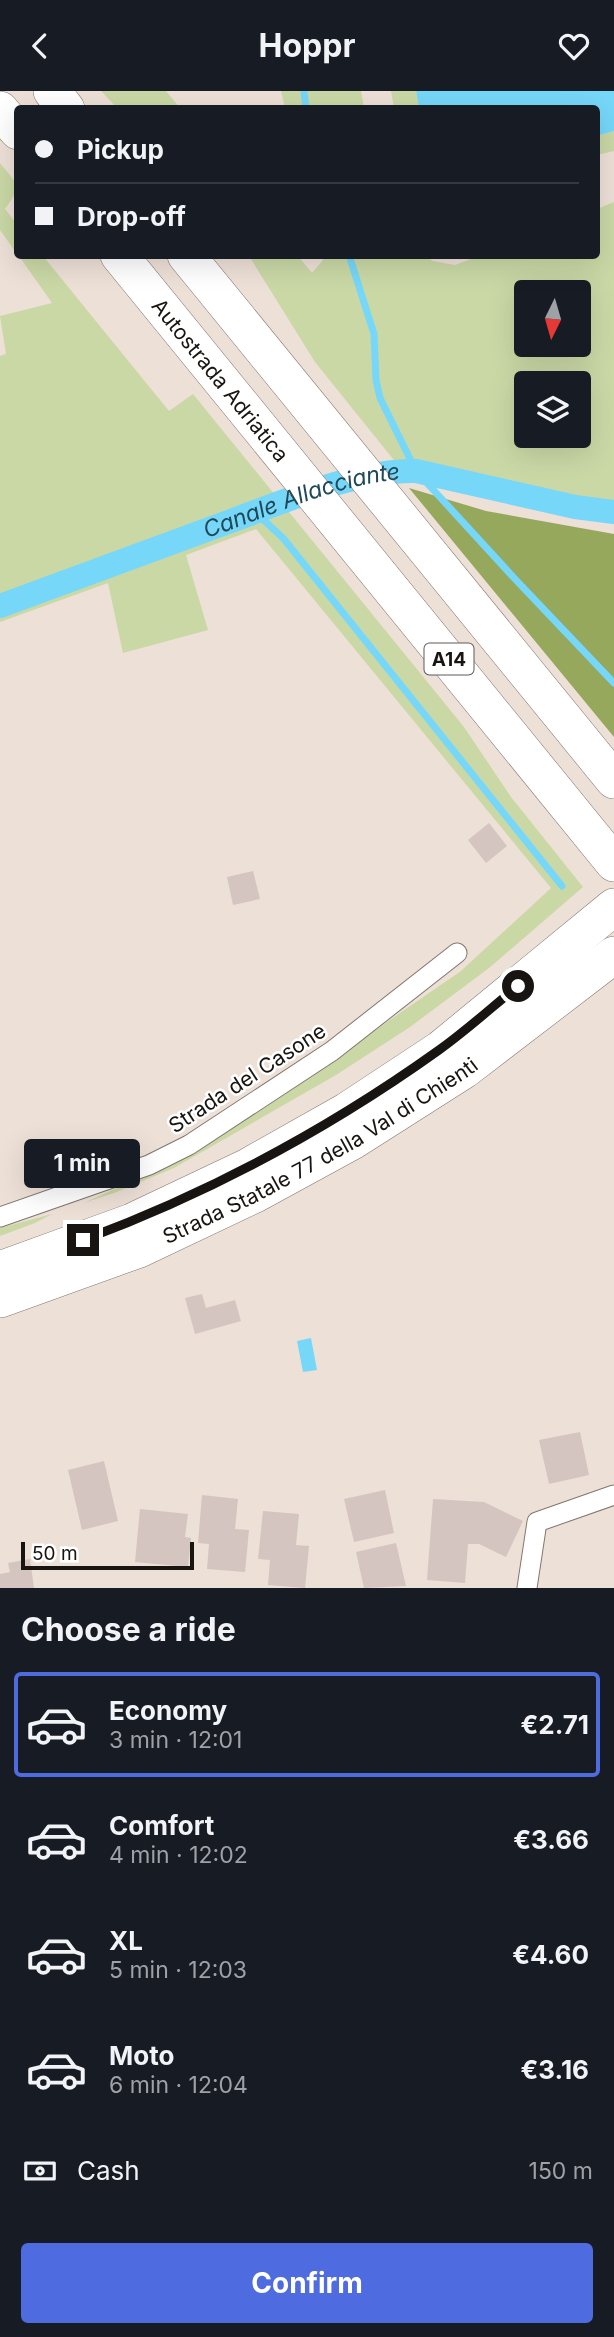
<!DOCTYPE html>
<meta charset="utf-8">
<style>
:root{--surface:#171b24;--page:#20242c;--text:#f1f3f6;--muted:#9ea1a6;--line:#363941;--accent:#4e6be0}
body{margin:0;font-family:Inter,sans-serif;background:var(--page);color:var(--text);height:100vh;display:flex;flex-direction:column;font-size:26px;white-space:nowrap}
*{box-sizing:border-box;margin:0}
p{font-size:23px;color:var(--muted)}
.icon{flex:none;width:38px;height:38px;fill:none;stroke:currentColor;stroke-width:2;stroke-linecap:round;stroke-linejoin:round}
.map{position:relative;height:1497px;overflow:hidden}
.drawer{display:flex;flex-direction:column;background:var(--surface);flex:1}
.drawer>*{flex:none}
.guide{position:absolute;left:14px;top:14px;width:586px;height:154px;border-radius:7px;box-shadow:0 7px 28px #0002;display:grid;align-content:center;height:154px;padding:0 21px;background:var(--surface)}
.needle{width:46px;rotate:185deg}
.tools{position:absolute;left:514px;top:189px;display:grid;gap:14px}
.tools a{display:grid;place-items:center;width:77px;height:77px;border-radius:7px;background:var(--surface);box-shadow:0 7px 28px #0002;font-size:35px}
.scale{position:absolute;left:21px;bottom:18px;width:173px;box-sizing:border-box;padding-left:7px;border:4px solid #181411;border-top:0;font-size:19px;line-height:24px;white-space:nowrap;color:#181411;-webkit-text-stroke:5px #fff;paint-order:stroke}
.end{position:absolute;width:32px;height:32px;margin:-16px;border:9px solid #181411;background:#fff;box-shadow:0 0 0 4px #fff}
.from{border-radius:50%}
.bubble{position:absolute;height:49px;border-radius:7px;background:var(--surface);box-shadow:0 7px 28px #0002;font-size:23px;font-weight:700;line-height:49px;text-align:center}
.guide b{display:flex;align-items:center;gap:24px;height:66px;font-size:26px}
.guide b+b{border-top:2px solid var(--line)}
.guide i{width:18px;height:18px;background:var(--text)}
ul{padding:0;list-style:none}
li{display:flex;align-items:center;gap:21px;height:105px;margin:0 14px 10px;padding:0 7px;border:4px solid transparent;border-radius:7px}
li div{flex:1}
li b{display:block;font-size:26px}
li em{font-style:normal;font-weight:700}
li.active{border-color:var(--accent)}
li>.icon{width:63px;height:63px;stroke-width:1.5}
h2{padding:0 21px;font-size:32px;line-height:84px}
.pay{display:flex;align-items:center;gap:18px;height:77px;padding:0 21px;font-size:26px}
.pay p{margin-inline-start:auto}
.button{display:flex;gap:14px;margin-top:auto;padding:14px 21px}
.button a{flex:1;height:80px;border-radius:7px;background:var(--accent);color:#fff;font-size:28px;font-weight:700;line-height:80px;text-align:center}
header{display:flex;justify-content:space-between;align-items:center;height:91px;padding:0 21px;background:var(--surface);font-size:32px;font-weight:700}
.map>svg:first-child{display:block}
</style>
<header><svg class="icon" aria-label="back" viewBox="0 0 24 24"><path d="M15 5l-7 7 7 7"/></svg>Hoppr<svg class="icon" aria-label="heart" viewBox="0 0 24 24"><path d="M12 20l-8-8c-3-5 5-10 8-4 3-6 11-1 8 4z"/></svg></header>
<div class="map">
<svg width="614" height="1497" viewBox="0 0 614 1497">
<rect width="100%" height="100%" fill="#ede0d7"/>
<!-- green -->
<path fill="#cad8a6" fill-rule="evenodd" d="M101,0H166L180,17H117Z
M281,0H361L364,17H285Z
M391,0H416L419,17H394Z
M614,40V60L597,64V45Z
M0,72C18,95 23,93 5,118L17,133V163L0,139Z
M614,111V411L575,406L417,369L397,373L315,271L249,165H298L312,182L323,169V165H424L433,170L455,174L479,165L597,164V118ZM527,201H579V254H527ZM527,292H579V345H527Z
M19,165H43L169,320L193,303L464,636L511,706L583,796L489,877L410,936L336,984L174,1077L114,1102L84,1112L173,1071L278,1006L461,880L551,797L256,438L186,464L208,539L123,562L108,492L0,531V265L6,263L0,225L52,212Z
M52,1123L35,1132L0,1145V1137Z"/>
<!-- forest -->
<path fill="#95a85c" d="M409,397L486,420L614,443V646Z"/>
<!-- water -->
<path fill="#76d7f9" d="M416,0H614V40L597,45V18L419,17Z
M311,1247L317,1279L303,1281L297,1250Z"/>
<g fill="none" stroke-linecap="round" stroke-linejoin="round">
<!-- stream -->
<path stroke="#76d7f9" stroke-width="7" d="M304,0L306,18
M349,164L374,243L376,289L380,307L416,380L515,488L614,592
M255,421L283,447L562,795"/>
<!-- canal -->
<path stroke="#76d7f9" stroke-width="24" id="s1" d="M0,515C77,487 154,458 231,430C288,409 356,379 416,380L575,416L614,421"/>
</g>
<!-- building -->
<path fill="#d4c5c0" d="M489,732L507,755L486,772L468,749Z
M253,780L260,808L233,814L227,786Z
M202,1203L206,1217L235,1209L241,1230L195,1243L185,1207Z
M580,1341L589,1384L549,1393L539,1349Z
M104,1370L118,1430L82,1439L68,1379Z
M385,1399L394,1442L354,1451L344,1408Z
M202,1404L238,1408L235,1438L249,1439L245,1481L207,1478L209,1453L198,1452Z
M433,1408L484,1411L523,1430L506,1466L479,1453H468L465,1492L427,1489Z
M140,1418L188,1423L185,1446L191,1447L188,1476L135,1471Z
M263,1420L299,1423L296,1454L309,1455L305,1497L268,1494L270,1469L258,1468Z
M396,1452L406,1495L364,1497L356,1461Z
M30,1468L34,1497H0V1483L10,1481L8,1472Z"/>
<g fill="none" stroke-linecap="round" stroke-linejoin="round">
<!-- street casing -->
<g stroke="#81766e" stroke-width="21">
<path id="street" d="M0,1126L149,1074L189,1054L332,960L457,862
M527,1497L537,1431L614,1404"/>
</g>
<!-- highway casing -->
<g stroke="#81766e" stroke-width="38">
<g id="highway">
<path d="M52,0L66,18"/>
<path d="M0,19L18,40"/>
<path id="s2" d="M119,164L614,772"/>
<path d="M186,164L614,689"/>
<path d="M0,1179L132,1131L246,1077L347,1020L441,958L614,816"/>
<path id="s3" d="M0,1208L139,1158L255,1103L354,1049L464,979L614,864"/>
</g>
</g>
<!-- street -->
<use href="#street" stroke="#fff" stroke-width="19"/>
<!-- highway -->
<use href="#highway" stroke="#fff" stroke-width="37"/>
</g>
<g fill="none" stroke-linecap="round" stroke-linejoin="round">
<!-- route -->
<path stroke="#181411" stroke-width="9" d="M83,1149C209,1102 330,1037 439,959C467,939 492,916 518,895"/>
</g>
<g text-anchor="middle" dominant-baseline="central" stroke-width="5" stroke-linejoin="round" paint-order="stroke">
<!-- shield labels -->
<rect fill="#fff" stroke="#5d5a58" stroke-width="2" x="424.5" y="552.5" width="49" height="31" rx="5"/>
<g font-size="19" font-weight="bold" fill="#181411">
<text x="449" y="568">A14</text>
</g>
<!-- street labels -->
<g font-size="21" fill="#181411" stroke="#fff">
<text stroke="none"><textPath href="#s2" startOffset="161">Autostrada Adriatica</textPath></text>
<text transform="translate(247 987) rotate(-33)">Strada del Casone</text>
<text stroke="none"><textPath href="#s3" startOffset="354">Strada Statale 77 della Val di Chienti</textPath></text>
</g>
<!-- water labels -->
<g font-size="23" font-style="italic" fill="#1e4958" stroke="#fff">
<text stroke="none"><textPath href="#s1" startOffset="320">Canale Allacciante</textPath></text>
</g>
</g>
</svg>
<div class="tools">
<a><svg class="needle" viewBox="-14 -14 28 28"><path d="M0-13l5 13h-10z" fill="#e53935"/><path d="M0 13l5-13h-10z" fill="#9ea1a6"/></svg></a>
<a><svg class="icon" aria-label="layers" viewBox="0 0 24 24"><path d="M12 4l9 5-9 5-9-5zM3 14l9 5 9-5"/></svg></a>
</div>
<div class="scale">50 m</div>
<i class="end from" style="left:518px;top:895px"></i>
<i class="end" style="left:83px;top:1149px"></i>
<div class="bubble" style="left:24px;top:1048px;width:116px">1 min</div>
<div class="guide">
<b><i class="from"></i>Pickup</b>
<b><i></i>Drop-off</b>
</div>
</div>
<section class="drawer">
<h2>Choose a ride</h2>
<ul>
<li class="active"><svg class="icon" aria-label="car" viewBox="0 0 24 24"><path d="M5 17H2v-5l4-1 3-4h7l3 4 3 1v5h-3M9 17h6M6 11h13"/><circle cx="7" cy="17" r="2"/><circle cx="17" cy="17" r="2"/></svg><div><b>Economy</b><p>3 min · 12:01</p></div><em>€2.71</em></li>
<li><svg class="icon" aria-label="car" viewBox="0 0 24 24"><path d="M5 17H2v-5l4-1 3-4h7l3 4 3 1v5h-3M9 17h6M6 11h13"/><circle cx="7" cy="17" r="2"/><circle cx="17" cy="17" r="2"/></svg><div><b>Comfort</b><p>4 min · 12:02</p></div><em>€3.66</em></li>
<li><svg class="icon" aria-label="car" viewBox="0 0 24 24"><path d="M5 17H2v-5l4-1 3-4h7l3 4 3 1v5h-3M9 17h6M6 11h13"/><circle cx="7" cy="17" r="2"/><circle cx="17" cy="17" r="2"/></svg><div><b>XL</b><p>5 min · 12:03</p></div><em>€4.60</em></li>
<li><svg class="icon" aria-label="car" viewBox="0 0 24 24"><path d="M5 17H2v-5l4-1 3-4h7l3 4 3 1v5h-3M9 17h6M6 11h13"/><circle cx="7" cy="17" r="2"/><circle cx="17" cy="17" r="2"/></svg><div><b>Moto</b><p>6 min · 12:04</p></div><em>€3.16</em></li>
</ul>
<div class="pay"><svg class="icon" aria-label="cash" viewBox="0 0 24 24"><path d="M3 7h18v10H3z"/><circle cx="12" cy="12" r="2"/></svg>Cash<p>150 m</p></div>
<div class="button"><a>Confirm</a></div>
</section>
